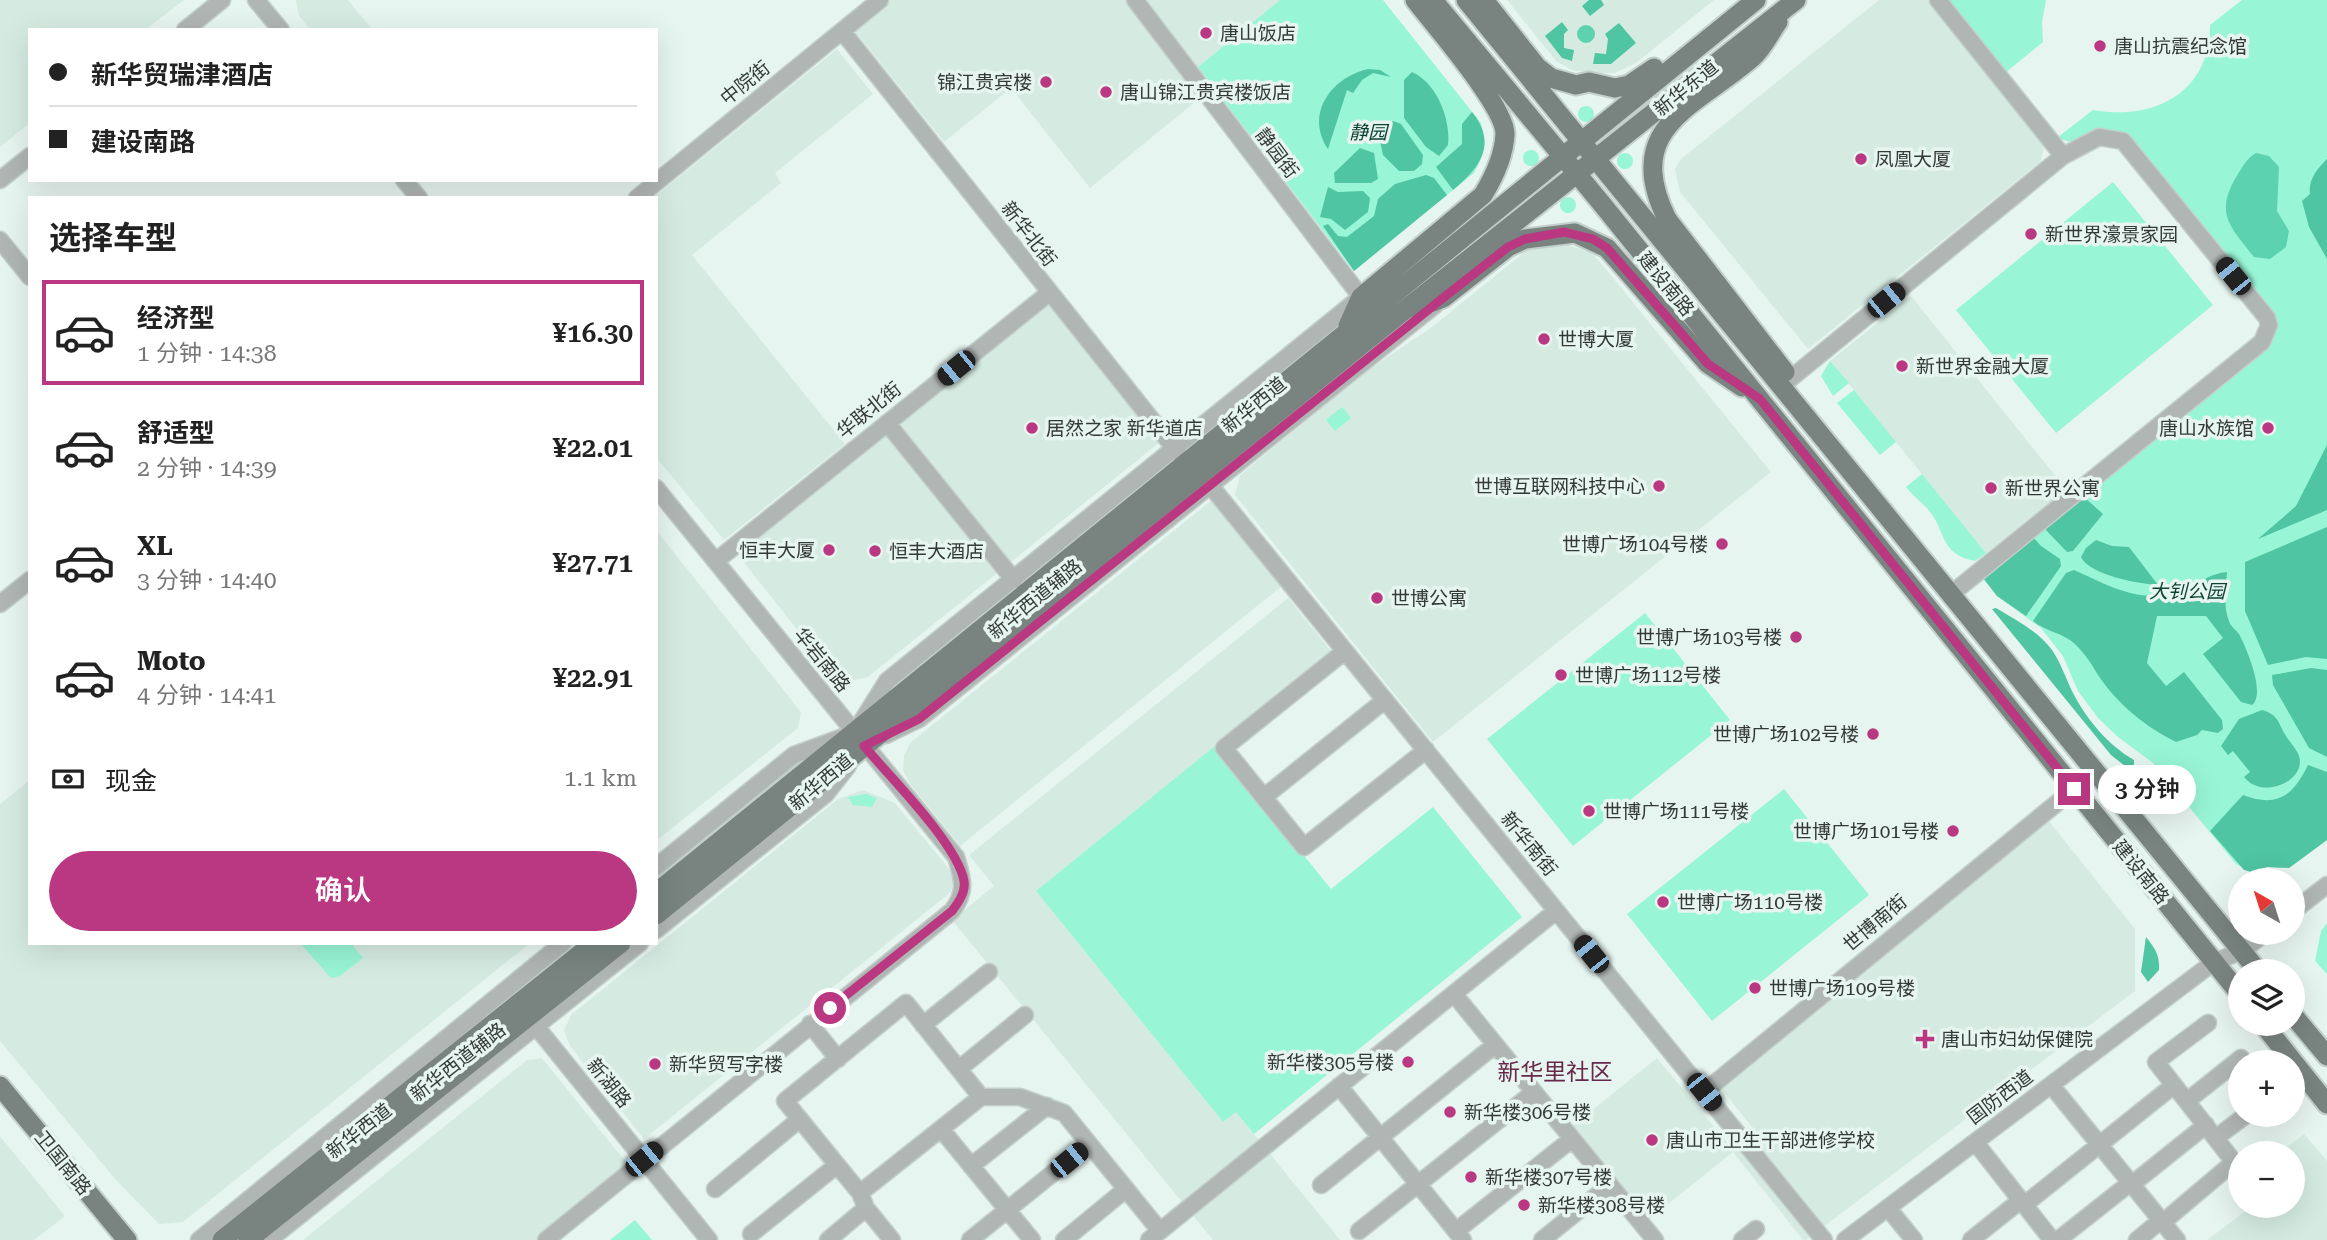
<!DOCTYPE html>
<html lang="zh">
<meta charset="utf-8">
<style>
:root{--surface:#fff;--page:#f2f2f2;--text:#222;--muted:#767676;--line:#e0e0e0;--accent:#ba3881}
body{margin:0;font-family:"Roboto Serif","Noto Sans SC",serif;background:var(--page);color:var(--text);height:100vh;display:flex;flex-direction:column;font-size:26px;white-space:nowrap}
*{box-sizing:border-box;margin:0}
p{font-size:23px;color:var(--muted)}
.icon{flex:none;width:38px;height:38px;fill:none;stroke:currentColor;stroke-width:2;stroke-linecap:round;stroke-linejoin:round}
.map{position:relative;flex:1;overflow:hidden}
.panel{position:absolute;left:28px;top:196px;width:630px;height:749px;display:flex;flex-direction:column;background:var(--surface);border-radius:0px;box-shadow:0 7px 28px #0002}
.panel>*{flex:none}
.top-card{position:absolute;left:28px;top:28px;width:630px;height:154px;border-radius:0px;box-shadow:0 7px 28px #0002;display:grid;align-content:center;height:154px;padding:0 21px;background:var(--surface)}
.needle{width:46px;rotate:321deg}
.buttons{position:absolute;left:2228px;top:868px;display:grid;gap:14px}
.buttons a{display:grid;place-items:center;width:77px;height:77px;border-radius:50%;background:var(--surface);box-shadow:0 7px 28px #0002;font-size:35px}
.end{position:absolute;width:32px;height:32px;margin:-16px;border:9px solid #ba3881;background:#fff;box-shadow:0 0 0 4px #fff}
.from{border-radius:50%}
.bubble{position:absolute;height:49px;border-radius:24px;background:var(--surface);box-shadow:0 7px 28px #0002;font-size:23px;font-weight:600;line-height:49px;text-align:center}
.car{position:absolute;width:21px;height:42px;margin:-21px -10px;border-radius:9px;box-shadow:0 0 5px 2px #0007;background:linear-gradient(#222 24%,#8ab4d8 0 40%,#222 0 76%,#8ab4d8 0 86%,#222 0)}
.top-card b{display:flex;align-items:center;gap:24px;height:66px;font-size:26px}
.top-card b+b{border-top:2px solid var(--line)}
.top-card i{width:18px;height:18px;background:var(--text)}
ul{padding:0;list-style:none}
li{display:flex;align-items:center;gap:21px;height:105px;margin:0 14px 10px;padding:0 7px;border:4px solid transparent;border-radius:0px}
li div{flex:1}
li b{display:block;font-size:26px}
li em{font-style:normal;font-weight:600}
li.selected{border-color:var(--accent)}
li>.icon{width:63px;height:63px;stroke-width:1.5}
h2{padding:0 21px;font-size:32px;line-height:84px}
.pay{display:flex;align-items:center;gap:18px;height:77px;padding:0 21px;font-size:26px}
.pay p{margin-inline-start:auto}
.primary-button{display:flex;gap:14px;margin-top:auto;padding:14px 21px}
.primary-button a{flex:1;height:80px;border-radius:42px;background:var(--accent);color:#fff;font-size:28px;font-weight:600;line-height:80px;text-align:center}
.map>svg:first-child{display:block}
</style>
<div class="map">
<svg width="2327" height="1240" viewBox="0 0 2327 1240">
<rect width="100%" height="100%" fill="#e7f5f0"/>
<!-- built -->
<path fill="#d5ebe2" d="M0,0H184L145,30H30V123L0,147Z
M296,0H348L373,30H311L299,16Z
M890,0H1126L1201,97L1090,188L1011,88L944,142L854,30Z
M1146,0H1280L1198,67Z
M1507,0H1714L1636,63L1615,73H1590L1572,70L1556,61Z
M1879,0H1928L2041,137L2044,146L2041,161L1808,349L1680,192L1675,169L1681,159Z
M837,49L873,94L775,173L781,183L692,255L845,444L724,540L656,457V198H653Z
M1562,243L1592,253L1605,268L1771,472L1433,742L1235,495L1240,475L1365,372L1432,327L1527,250L1535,245Z
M1911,296L2066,489L1986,553L1830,361Z
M1050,304L1160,442L868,677L850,681L834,676L738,555Z
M1212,500L1282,586L960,846L910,784L903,770L904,755L911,742Z
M656,530L801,712L798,728L656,841Z
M1288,598L1332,652L1036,891L1223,1122L1236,1112L1340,1240H1213L952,920L994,886L969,855Z
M30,780V943H530L183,1222L159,1224L116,1180L0,1041V804Z
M863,790L895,803L954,875L951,892L644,1139L570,1046L564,1030L571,1015L838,799Z
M2048,820L2135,929V991L1806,1240H1803L1733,1152L1647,1221L1571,1127L1657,1058L1734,1151L1756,1132L1719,1086Z
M542,1058L629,1166L535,1240H303L527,1060Z
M2304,1134L2327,1161V1240H2207L2252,1206H2292V1153H2279Z
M0,1136L65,1216L34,1240H0Z"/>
<!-- green -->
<path fill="#98f5d5" d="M1280,0H1383L1481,123C1486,142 1484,155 1474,173L1354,271L1198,67Z
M1946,0H2046L2042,22L2043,42L2005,73Z
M2242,0H2327V840L2289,868L2267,867L2251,872L2236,864L2153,763L2118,737L2098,718L2078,691L2063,656L2041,628L1997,596L1983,578L2269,345L2275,328L2127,136C2116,132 2106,129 2094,132C2080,137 2072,147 2058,137L2093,110C2154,121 2210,93 2210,25Z
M1578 114a8 8 0 1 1 16 0a8 8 0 1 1-16 0Z
M1523 158a8 8 0 1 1 16 0a8 8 0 1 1-16 0Z
M1617 161a8 8 0 1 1 16 0a8 8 0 1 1-16 0Z
M2113,182L2213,305L2056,433L1956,310Z
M1560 205a8 8 0 1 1 16 0a8 8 0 1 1-16 0Z
M1830,361L1849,383L1833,396L1821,376Z
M1854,390L1896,442L1880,455L1837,403Z
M1342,407L1351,418L1335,431L1326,420Z
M1922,474L1986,553L1975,561C1939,554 1946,531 1930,512C1923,503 1914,497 1906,487Z
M1645,613L1730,720L1573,846L1487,739Z
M1215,746L1331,889L1433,807L1522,917L1254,1134L1236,1112L1223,1122L1036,891Z
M1784,789L1869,895L1712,1021L1627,914Z
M866,794L877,798L872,807L853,805L848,797Z
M2327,923V974L2315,961L2321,931Z
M300,943H351L363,958L340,976L331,978Z
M635,1220L652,1240H610Z"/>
<!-- forest -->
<path fill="#4fc5a1" d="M1589,0H1601L1604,5L1590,16L1582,6Z
M1562,22L1568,30L1564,34V48L1574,50L1572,61L1562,58L1545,36Z
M1619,23L1636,43L1611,64H1593L1595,53L1606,54L1608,39L1605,34Z
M1368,69L1380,70L1391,77L1373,73L1362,80L1353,93L1347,90L1328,149C1304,114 1332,77 1368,69Z
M1412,72C1437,83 1451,120 1448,145L1439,156L1426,147L1404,118V80Z
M1472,112C1498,144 1480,168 1453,190L1436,167L1462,144V124Z
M1393,121L1401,124L1423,155L1422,164L1414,171H1399L1383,155L1379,136Z
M1360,148L1374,153L1378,179L1371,183H1335L1334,173Z
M2327,159V259L2309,227L2302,201L2310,194C2308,180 2317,169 2327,159Z
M1426,175L1434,178L1447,195L1354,271L1323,226L1328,224L1338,236L1347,237L1374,216L1378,199L1395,184Z
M1328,187L1338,192L1363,191L1370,198L1368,212L1345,230L1331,219L1320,217Z
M2327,445V510L2258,539L2296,506Z
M2083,496L2103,514L2073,551L2067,552L2044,528Z
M2327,527V659L2306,657L2268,665L2245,611V562Z
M2033,537L2041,546L2060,559L2061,566L2026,616L1997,596L1983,578Z
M2096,540L2112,546L2129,547L2158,585C2140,584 2089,575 2081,557L2086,548Z
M2074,570C2110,586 2143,606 2182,590C2197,584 2211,573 2227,572C2226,587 2223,607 2229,621C2230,626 2236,630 2239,634C2247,649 2266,694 2252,705L2241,702L2203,654L2223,638L2206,616H2157L2147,663L2166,686L2184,672L2222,720L2223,729L2218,733L2202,730L2197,735L2176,742C2146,727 2117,704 2098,675C2091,663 2085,654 2075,644C2062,632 2046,632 2033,621L2066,573Z
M1996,608C2016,620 2038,631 2052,650C2061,663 2066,679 2073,693C2087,720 2108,745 2134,760V773L2111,755L1992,609Z
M2311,668L2327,670V757L2309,748L2273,685L2272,675Z
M2262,710C2276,714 2278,720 2284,733C2288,740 2297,749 2299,756C2307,780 2263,801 2244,777L2250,772L2233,751L2228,755L2221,746L2239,719Z
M2308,765L2327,772V840L2289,868L2267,867L2251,872L2244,870L2210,831L2243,795C2277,808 2293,796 2308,765Z
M2146,937C2155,948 2160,956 2159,970L2148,982L2141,972Z"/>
<!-- water -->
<path fill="#5dd2ae" d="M1577 34a9 9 0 1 1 18 0a9 9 0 1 1-18 0Z
M2256,153L2269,156L2279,167L2277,211L2289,231L2286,247L2270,259L2254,257C2229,225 2214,213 2238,174C2244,165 2246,159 2256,153Z"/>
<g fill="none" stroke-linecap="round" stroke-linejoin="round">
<!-- minor casing -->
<g stroke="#c3cfcb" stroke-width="19">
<path id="minor" d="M256,0L281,30
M1938,0L2063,156L2099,137L2123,141L2267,318L2269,325L2262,342L1950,595
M185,30L222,0
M842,31L1179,454
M0,180L30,156
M404,180L419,198
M637,198L880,0
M0,240L30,277
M1790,379L2063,156
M887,423L1014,580
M1205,479L1824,1240
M716,561L1049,293
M0,604L30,580
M1345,651L1224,748L1304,847L1426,750
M860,724L887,681L1361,297L1135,0
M886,735L919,719L1435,305
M1264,797L1385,700
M656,867L794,755L843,737
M2292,912L2327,885
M656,930L826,794L848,766
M1454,994L1655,1240
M530,1019L709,1240
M810,1024L838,1059
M923,1025L989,972
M959,1069L1025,1015
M2051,1085L2177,1240
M1339,1086L1463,1240
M1704,1092L2074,789
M2187,1101L2241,1058
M941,1129L1032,1240
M2217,1137L2246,1115
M1975,1142L2052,1240
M971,1166L1047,1106
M1321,1185L1495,1045
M2131,1185L2206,1125
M715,1189L800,1119
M860,1193L981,1097
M2024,1205L2174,1085
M1888,1208L1914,1240
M2162,1223L2234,1162L2156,1062L2208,1023
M1359,1231L1534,1092
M1456,1231L1572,1139
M751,1234L837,1165
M199,1240L563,943
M269,1240L640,943
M546,1240L952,911C967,891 963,880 956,857L656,488
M828,1240L866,1208
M892,1240L866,1208L860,1193L785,1101L906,1003L981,1097H1020L1064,1113L1126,1189
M970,1240L1089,1144
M1064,1240L1126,1189L1160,1231
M1149,1240L1556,911
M1542,1240L1610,1185
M1742,1240L1756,1229
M1845,1240L2214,962L2242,951L2265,933
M1971,1240L2021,1200
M2058,1240L2130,1183
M2137,1240L2160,1221"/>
</g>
<!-- major casing -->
<g stroke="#c3cfcb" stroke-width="23">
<path id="major" d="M1433,0L1602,204L2240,994
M1466,0L2258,971
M1484,0L1537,67L1551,78L1576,85L1589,82L1615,88L1629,85L1654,68
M1778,22C1770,33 1763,48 1753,57C1696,107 1621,126 1667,219L1785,372
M1416,308L1443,298L1508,247L1525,239L1575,233L1607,248L1708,364L1742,387
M1348,326L1361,297L1483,195C1494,177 1504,156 1505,134C1505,106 1435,26 1415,0
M656,893L1756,0
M656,915L1397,316L1796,0
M2292,1014L2327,1056
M2263,1024L2327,1104
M0,1086L127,1240
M222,1240L594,943
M248,1240L621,943"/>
</g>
<!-- minor -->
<use href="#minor" stroke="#b0b6b4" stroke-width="16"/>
<!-- major -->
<use href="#major" stroke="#798480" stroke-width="19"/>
</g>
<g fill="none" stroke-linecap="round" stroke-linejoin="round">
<!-- route -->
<path stroke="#ba3881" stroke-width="9" d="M830,1008L952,911C958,903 966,892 964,881C958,845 890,777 864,746L919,719L1443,298L1508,247L1525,239L1564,232L1593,239L1607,248L1708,364L1760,399L2074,789"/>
</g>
<!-- markers -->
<g fill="#ba3881" stroke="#e7f5f0" stroke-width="2.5">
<circle cx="1206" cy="33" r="7"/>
<circle cx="2100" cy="46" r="7"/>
<circle cx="1046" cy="82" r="7"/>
<circle cx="1106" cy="92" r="7"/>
<circle cx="1861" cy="159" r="7"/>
<circle cx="2031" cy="234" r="7"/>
<circle cx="1544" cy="339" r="7"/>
<circle cx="1902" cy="366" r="7"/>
<circle cx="1032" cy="428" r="7"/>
<circle cx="2268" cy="428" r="7"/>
<circle cx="1659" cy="486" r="7"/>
<circle cx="1991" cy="488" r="7"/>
<circle cx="1722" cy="544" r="7"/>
<circle cx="829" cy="550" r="7"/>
<circle cx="875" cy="551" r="7"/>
<circle cx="1377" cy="598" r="7"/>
<circle cx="1796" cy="637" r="7"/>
<circle cx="1561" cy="675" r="7"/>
<circle cx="1873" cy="734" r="7"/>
<circle cx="1589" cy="811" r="7"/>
<circle cx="1953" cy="831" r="7"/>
<circle cx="1663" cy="902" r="7"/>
<circle cx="1755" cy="988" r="7"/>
<path d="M1921.5 1028.5h7v7h7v7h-7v7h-7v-7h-7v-7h7z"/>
<circle cx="1408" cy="1062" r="7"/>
<circle cx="655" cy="1064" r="7"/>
<circle cx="1450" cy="1112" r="7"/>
<circle cx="1652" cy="1140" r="7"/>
<circle cx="1471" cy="1177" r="7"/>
<circle cx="1524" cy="1205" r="7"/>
</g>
<g text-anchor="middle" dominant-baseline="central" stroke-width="7" stroke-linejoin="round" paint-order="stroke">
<!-- poi labels -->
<g font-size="19" fill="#333937" stroke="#e7f5f0" text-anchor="start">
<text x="1220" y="33">唐山饭店</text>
<text x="2114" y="46">唐山抗震纪念馆</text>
<text x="1032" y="82" text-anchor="end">锦江贵宾楼</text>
<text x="1120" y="92">唐山锦江贵宾楼饭店</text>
<text x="1875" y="159">凤凰大厦</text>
<text x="2045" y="234">新世界濠景家园</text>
<text x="1558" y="339">世博大厦</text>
<text x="1916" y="366">新世界金融大厦</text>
<text x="1046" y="428">居然之家 新华道店</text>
<text x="2254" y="428" text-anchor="end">唐山水族馆</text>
<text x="1645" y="486" text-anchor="end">世博互联网科技中心</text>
<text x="2005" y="488">新世界公寓</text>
<text x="1708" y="544" text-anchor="end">世博广场104号楼</text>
<text x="815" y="550" text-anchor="end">恒丰大厦</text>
<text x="889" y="551">恒丰大酒店</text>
<text x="1391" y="598">世博公寓</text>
<text x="1782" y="637" text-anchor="end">世博广场103号楼</text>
<text x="1575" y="675">世博广场112号楼</text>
<text x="1859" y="734" text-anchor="end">世博广场102号楼</text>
<text x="1603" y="811">世博广场111号楼</text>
<text x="1939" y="831" text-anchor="end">世博广场101号楼</text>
<text x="1677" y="902">世博广场110号楼</text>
<text x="1769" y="988">世博广场109号楼</text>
<text x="1941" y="1039">唐山市妇幼保健院</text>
<text x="1394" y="1062" text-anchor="end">新华楼305号楼</text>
<text x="669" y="1064">新华贸写字楼</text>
<text x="1464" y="1112">新华楼306号楼</text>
<text x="1666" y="1140">唐山市卫生干部进修学校</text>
<text x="1485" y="1177">新华楼307号楼</text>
<text x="1538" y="1205">新华楼308号楼</text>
</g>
<!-- street labels -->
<g font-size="19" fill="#333937" stroke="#e7f5f0">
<text transform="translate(745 83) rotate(-39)">中院街</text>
<text transform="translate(1686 88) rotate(-39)">新华东道</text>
<text transform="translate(1277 153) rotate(53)">静园街</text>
<text transform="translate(1029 234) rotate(52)">新华北街</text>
<text transform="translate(1666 284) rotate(51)">建设南路</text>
<text transform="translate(1254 405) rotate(-39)">新华西道</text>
<text transform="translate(869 410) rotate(-39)">华联北街</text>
<text transform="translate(1035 599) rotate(-39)">新华西道辅路</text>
<text transform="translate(822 660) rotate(51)">华岩南路</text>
<text transform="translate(821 782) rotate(-40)">新华西道</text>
<text transform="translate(1529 844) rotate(51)">新华南街</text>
<text transform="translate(2141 872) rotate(51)">建设南路</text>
<text transform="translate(1875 923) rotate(-40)">世博南街</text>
<text transform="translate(458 1062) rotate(-38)">新华西道辅路</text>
<text transform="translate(609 1083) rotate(51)">新湖路</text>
<text transform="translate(2000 1097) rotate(-37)">国防西道</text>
<text transform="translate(359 1131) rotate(-38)">新华西道</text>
<text transform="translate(63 1163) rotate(51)">卫国南路</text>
</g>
<!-- park labels -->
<g font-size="19" font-style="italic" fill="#0d4233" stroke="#e7f5f0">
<text x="1368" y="132">静园</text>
<text x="2187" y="591">大钊公园</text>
</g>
<!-- quarter labels -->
<g font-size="23" fill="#67284a" stroke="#e7f5f0">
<text x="1555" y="1072">新华里社区</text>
</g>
</g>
</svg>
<div class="buttons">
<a><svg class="needle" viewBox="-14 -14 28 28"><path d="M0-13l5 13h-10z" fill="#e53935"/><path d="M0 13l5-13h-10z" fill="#767676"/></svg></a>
<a><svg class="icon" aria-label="layers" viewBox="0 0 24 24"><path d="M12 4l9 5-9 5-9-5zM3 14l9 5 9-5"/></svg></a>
<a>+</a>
<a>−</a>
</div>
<i class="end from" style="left:830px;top:1008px"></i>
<i class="end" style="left:2074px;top:789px"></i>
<div class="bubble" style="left:2098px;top:765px;width:98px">3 分钟</div>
<i class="car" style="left:2233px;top:276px;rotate:321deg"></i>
<i class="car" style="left:1886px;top:300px;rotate:51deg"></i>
<i class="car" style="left:956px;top:368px;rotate:231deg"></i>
<i class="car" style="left:1591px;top:954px;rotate:321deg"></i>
<i class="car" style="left:1704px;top:1092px;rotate:141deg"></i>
<i class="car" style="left:644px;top:1159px;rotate:51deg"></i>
<i class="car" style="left:1069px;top:1160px;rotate:51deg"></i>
<div class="top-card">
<b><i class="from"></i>新华贸瑞津酒店</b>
<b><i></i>建设南路</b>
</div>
<section class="panel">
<h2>选择车型</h2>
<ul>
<li class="selected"><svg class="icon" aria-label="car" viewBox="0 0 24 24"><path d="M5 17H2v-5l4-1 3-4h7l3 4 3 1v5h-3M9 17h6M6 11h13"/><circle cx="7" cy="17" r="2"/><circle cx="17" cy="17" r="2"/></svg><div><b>经济型</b><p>1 分钟 · 14:38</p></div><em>¥16.30</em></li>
<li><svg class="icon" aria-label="car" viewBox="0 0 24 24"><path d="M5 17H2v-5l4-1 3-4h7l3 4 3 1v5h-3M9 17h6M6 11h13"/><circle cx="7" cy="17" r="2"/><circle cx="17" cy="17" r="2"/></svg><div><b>舒适型</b><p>2 分钟 · 14:39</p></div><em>¥22.01</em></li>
<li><svg class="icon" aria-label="car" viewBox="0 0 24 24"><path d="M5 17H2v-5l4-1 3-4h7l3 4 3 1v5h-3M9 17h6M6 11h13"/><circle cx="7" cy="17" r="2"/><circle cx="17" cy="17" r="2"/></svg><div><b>XL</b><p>3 分钟 · 14:40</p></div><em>¥27.71</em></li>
<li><svg class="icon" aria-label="car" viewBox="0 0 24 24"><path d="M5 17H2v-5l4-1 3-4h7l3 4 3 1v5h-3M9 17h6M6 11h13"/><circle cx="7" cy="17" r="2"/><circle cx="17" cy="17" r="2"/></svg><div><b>Moto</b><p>4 分钟 · 14:41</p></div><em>¥22.91</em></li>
</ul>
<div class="pay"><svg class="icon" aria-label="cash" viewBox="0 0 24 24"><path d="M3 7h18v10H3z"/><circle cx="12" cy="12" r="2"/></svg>现金<p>1.1 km</p></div>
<div class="primary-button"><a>确认</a></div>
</section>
</div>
